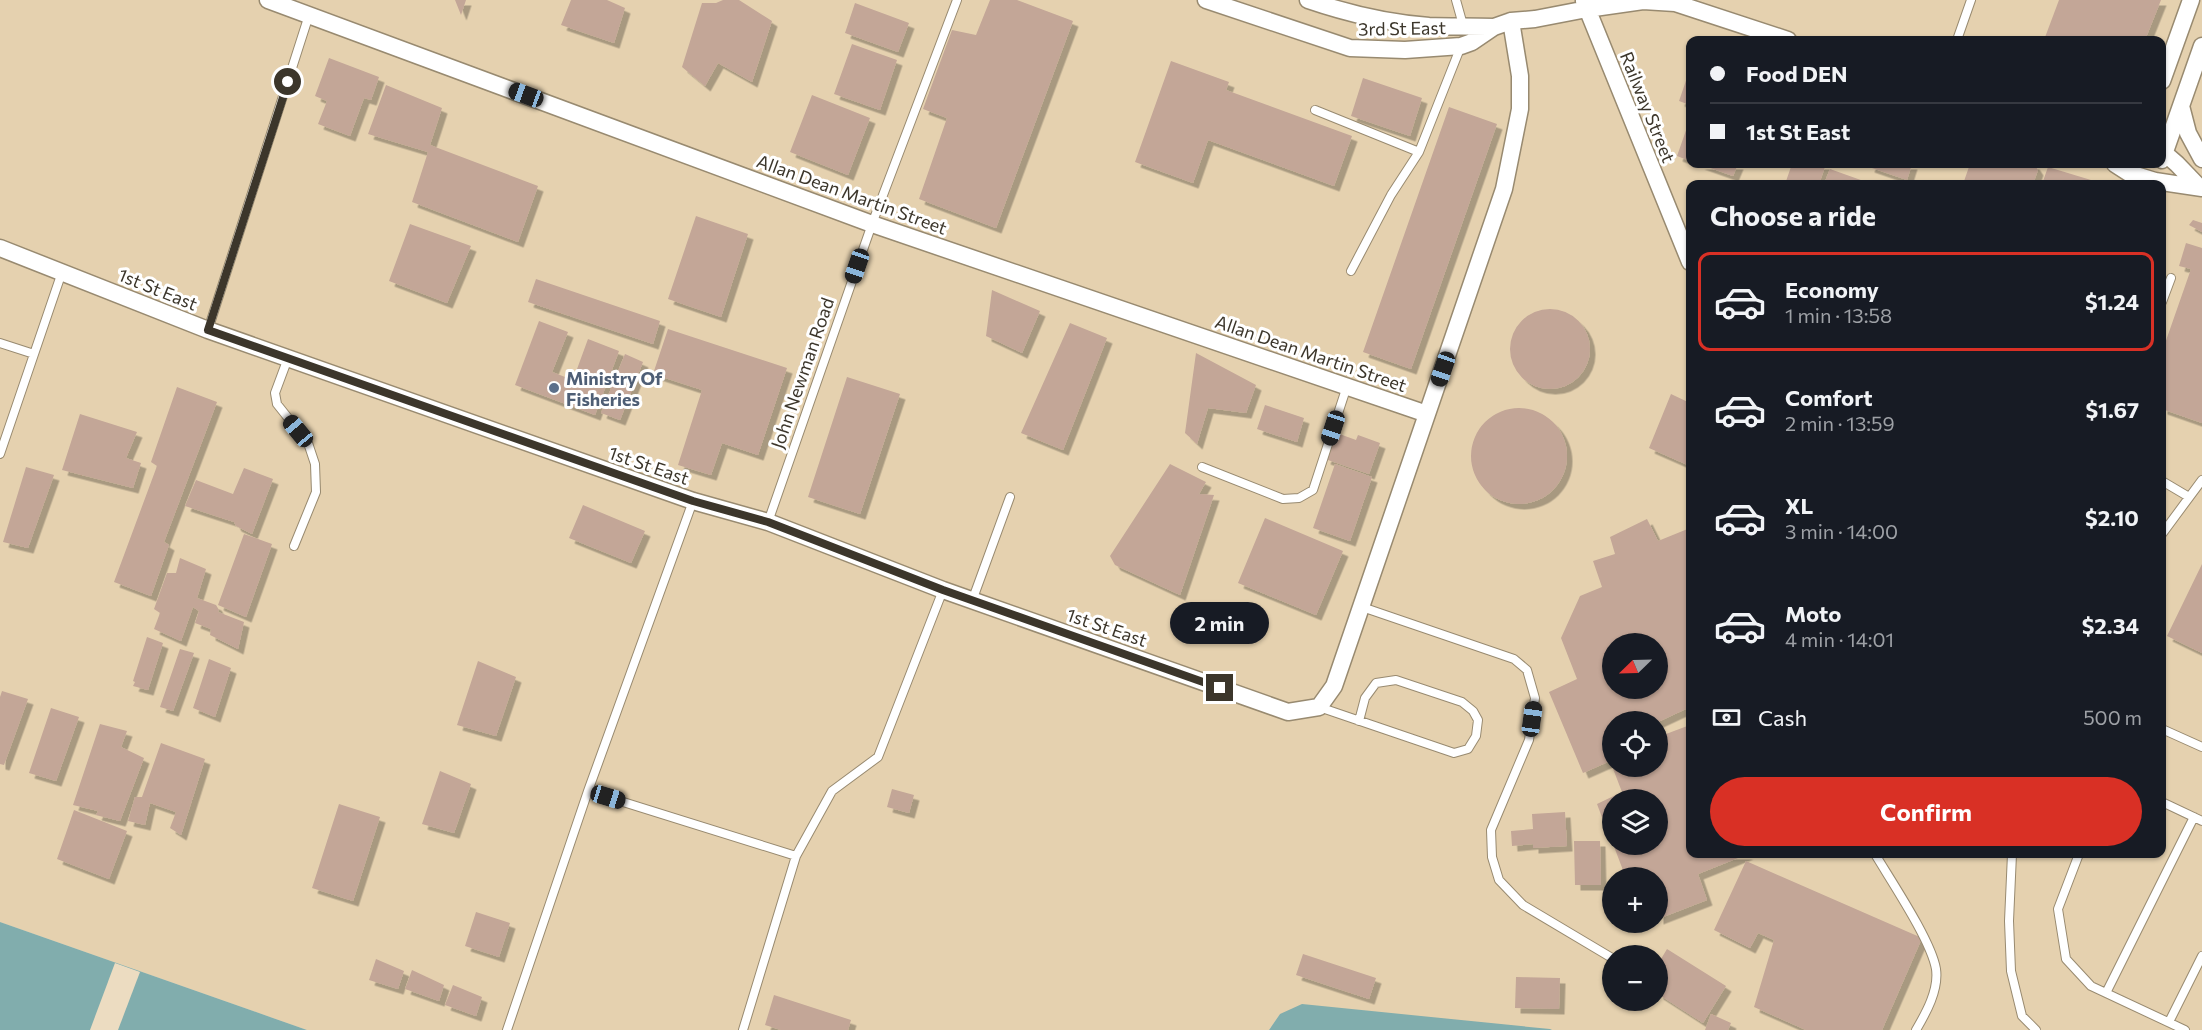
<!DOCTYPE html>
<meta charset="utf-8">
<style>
:root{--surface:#171b24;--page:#20242c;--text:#f1f3f6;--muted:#9ea1a6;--line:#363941;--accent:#d93025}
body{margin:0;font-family:Commissioner,sans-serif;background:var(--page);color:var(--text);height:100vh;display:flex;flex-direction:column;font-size:22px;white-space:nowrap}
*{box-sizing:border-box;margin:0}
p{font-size:20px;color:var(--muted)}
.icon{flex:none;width:33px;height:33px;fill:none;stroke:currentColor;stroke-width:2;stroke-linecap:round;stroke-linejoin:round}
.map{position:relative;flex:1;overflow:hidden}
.panel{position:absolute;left:1686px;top:180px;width:480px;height:678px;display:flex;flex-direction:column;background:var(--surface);border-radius:12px;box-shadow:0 2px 4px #0004}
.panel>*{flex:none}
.hud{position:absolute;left:1686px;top:36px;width:480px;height:132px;border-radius:12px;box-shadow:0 2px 4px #0004;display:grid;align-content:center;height:132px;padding:0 24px;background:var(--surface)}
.needle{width:39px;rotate:247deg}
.buttons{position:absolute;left:1602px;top:633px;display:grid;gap:12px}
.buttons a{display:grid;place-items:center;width:66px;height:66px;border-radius:50%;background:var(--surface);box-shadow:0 2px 4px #0004;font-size:30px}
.end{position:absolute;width:27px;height:27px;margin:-14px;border:8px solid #3c362b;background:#fff;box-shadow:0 0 0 3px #fff}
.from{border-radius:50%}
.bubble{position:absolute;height:42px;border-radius:21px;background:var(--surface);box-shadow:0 2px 4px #0004;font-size:20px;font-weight:700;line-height:42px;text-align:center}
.car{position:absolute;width:18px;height:36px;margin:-18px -9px;border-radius:8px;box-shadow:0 0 4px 2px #0007;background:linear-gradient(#222 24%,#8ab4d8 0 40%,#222 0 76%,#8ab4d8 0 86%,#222 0)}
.hud b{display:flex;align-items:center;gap:21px;height:57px;font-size:22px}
.hud b+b{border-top:2px solid var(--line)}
.hud i{width:15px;height:15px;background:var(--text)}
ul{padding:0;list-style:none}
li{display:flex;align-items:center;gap:18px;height:99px;margin:0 12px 9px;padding:0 12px;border:3px solid transparent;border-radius:12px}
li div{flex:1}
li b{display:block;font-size:22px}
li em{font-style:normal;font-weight:700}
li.current{border-color:var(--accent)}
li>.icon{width:54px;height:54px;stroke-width:1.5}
h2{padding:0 24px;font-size:27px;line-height:72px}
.pay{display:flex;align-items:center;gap:15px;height:66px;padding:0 24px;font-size:22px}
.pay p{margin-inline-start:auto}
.cta{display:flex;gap:12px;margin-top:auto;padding:12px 24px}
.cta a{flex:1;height:69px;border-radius:36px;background:var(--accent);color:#fff;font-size:24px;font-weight:700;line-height:69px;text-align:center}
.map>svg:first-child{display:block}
</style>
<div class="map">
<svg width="2202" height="1030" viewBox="0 0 2202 1030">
<defs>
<filter id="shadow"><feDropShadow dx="5.5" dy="5.5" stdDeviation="0" flood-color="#0004"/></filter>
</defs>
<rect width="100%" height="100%" fill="#ecdcc1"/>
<!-- built -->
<path fill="#e5d1af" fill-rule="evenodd" d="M0,0H2202V1030H1552L1280,1014L1269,1030H307L0,922ZM1690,40H2162V164H1690ZM1690,184H2162V854H1690ZM1612,644H1658V688H1612ZM1612,722H1658V766H1612ZM1612,800H1658V844H1612ZM1612,878H1658V922H1612ZM1612,956H1658V1000H1612Z"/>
<!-- water -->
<path fill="#81adad" d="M0,922L307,1030H0Z
M1302,1004L1550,1029L1552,1030H1269L1280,1014Z"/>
<!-- pier -->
<path fill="#ecdcc1" d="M115,963L140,972L118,1030H90Z"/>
<!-- building -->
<path fill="#c3a697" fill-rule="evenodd" filter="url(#shadow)" d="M455,0H466L461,15Z
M571,0H607L625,8L614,43L561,25Z
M723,0H739L772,21L752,82L718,63L705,86L682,67L702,3H716Z
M990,0H1017L1073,21L996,228L919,199L947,118L923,109L952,30L976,35Z
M2059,0H2161L2145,40H2044Z
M855,3L909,23L898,52L845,33Z
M852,44L897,60L880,110L834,94Z
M329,58L379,77L371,100L364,98L350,136L318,124L327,101L315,96Z
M1171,61L1229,82L1226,90L1352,136L1334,186L1208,140L1193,183L1135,162Z
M1690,69V105L1679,101Z
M1363,78L1422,98L1410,136L1351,116Z
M386,85L442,108L430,145L538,186L518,242L412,202L428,152L368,134Z
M812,95L870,118L848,175L790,152Z
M1449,107L1497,124L1411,369L1363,352Z
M1690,119V161L1677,156Z
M1699,164H1738L1733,176Z
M1792,164H1826L1819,184H1785Z
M1870,164H1912L1907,180L1869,167Z
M1970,164H2034L2038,170L2033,184H1963Z
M2048,167L2091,180L2095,184H2042Z
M1830,169L1872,184H1824Z
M696,216L748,234L721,317L668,299Z
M2193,220L2202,223V232L2189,225Z
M410,224L471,246L447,303L389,281Z
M2186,243L2202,248V423L2162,409V352L2191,269L2179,266Z
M536,279L660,321L653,344L528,302Z
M992,290L1040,311L1022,353L986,336Z
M1510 349a40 40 0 1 1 80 0a40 40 0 1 1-80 0Z
M539,321L568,332L552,372L573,380L588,339L619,351L595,415L515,385Z
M1070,323L1107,338L1063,450L1021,433Z
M668,329L787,368L758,455L722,443L711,475L678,465L702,390L653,374Z
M1196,353L1256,385L1246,413L1208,408L1197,444L1185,433Z
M625,354L643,362L620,420L601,413Z
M847,377L900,394L860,514L808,497Z
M177,387L217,402L164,542L169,545L151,596L114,582L157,466L151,462Z
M1671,394L1690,403V466L1649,448Z
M1265,405L1304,418L1297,442L1257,429Z
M1471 456a48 48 0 1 1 96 0a48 48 0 1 1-96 0Z
M80,414L137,432L126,458L141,463L133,488L62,470Z
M1334,432L1356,440L1358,435L1380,443L1369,474L1325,459Z
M1170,464L1206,482L1199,494L1214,495L1180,595L1115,565L1110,556Z
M1335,464L1372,477L1350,541L1313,528Z
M26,467L54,475L28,548L3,542Z
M244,468L273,479L252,534L236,526L234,522L185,506L196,480L233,494Z
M583,505L645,531L631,563L569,538Z
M1265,518L1343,551L1316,615L1238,583Z
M1647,519L1658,541L1690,528V707L1658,722H1612V766H1658V737L1690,725V854H1748L1698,874L1707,900L1658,919V878H1626L1613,844H1658V800H1612V844L1597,804L1622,792L1610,761L1583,773L1549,692L1577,679L1561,638L1580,596L1602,587L1593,561L1615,554L1610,537ZM1612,644H1658V688H1612Z
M244,534L272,544L246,617L218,605Z
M180,558L206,569L197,598L216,605L219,610L218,612L244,622L238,649L210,635L211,629L195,623L199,611L193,607L181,641L154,629L160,613L154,609L167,573H176Z
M2202,564V653L2167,636Z
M147,637L163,643L148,690L133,686L135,682L133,681Z
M180,649L194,653L173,711L160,707Z
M209,659L231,668L215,717L193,708Z
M478,661L516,677L496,736L457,725Z
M2,691L28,699L4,765L0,764V697Z
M51,708L79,717L56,781L29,773Z
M100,724L127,731L121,747L144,758L120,821L96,815L98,811L73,805Z
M161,743L205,759L181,835L170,828L176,812L150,803L145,825L128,821L135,797H142Z
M440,771L471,784L454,833L422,824Z
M892,789L914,795L909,813L887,807Z
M339,804L380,817L353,901L312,888Z
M74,810L127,831L109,879L57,859Z
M1565,812L1567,846L1533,848V844L1512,846L1511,831L1533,829L1532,814Z
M1574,841H1600L1601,885H1575Z
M1746,861L1922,938L1882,1030H1806L1754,1007L1774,940L1758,933L1750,948L1714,930Z
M476,912L510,923L499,957L465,946Z
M1667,949L1726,986L1703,1023L1658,994V964Z
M1303,954L1376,978L1369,999L1296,975Z
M376,959L404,971L398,989L369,980Z
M412,970L444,985L439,1001L405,989Z
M1516,977L1560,978L1559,1009L1515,1008Z
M453,985L482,997L476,1016L445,1005Z
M774,995L851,1020L848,1030H781L765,1025Z
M1711,1014L1731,1023L1728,1030H1705Z"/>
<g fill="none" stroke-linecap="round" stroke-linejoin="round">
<!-- service casing -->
<g stroke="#988a70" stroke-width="10">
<path id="service" d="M1456,0L1463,25
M1957,40L1971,0
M1315,110L1419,152
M1351,271L1391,195L1419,152L1461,46
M2162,302L2171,278
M208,330L309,15
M0,343L34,354
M288,358L275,393L277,404L308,443L315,464L316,492L294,546
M0,454L62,272
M1202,467L1283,499L1299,498L1313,490L1347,386
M2162,481L2189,497
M768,522L872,224L957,0
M2162,534L2202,480
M972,601L1010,497
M1362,607L1514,659L1527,670L1535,698L1529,740L1491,830L1492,857L1499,880L1523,905L1612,958
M1319,707L1454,753L1468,749L1476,736L1478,720L1473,711L1462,702L1396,680L1376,683L1365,698L1359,721
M2162,729L2202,747
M588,791L796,856
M2162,802L2202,821
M1875,854C1891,881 1931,940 1936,969C1939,990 1926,1013 1916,1030
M2012,854L2009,921L2011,971L2022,1016L2036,1030
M2079,854L2058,909L2066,959L2091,986L2185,1030
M2106,993L2194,817
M2169,1022L2202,956
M507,1030L588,791L693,501
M743,1030L796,856L832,791L878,757L943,590"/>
</g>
<!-- minor casing -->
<g stroke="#988a70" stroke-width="19">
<path id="minor" d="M268,0L872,224L1427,414
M1206,0L1350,48L1405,50L1461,46L1472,42L1494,27L1511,21L1535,19L1587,9L1643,1L1675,3L1788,40
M1308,0C1346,13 1389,23 1429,26C1451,27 1473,26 1494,27
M1584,1L1690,262
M2162,81L2191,0
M2181,106L2188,133L2202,159
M2162,151L2177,164L2198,186
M2162,160L2202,46
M2115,164L2129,173L2155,181L2202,188
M0,248L208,330L693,501L768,522L943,590L1288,712L1319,707L1334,686L1504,189L1520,109V76L1511,21"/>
</g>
<!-- service -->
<use href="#service" stroke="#fff" stroke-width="8"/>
<!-- minor -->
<use href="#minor" stroke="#fff" stroke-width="16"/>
</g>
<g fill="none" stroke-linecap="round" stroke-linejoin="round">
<!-- route -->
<path stroke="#3c362b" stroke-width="8" d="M288,82L208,330L693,501L768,522L943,590L1220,688"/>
</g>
<!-- markers -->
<circle fill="#5c6f8a" stroke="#fff" stroke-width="2" cx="554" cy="388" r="6"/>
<g text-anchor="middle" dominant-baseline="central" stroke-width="6" stroke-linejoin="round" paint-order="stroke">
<!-- street labels -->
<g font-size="18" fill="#3c362b" stroke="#fff">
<text transform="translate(1402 28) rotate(-1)">3rd St East</text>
<text transform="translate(1648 107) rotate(68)">Railway Street</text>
<text transform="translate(852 194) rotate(20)">Allan Dean Martin Street</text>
<text transform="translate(158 289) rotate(22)">1st St East</text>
<text transform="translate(1311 353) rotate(19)">Allan Dean Martin Street</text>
<text transform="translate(802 373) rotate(-71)">John Newman Road</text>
<text transform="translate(649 465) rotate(19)">1st St East</text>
<text transform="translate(1107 627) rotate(19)">1st St East</text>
</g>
<!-- service labels -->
<g font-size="18" font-weight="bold" fill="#4e5e75" stroke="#fff" text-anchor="start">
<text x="566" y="378">Ministry Of<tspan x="566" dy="21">Fisheries</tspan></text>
</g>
</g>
</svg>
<div class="buttons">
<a><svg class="needle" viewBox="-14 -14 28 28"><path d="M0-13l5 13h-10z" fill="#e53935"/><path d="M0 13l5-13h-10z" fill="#9ea1a6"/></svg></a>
<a><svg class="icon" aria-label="locate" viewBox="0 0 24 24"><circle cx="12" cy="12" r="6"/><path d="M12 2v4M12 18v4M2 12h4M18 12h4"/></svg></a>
<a><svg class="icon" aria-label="layers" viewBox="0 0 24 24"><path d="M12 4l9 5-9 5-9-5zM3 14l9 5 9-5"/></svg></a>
<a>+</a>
<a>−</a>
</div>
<i class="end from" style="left:288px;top:82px"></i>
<i class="end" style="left:1220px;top:688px"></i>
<div class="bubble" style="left:1170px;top:602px;width:99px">2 min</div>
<i class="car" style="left:526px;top:95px;rotate:290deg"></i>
<i class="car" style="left:857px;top:266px;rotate:199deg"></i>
<i class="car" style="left:1443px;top:369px;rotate:199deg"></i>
<i class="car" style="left:1333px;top:428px;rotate:198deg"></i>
<i class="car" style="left:298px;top:431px;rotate:320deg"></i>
<i class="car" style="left:1532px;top:719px;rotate:8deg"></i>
<i class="car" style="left:608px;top:797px;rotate:107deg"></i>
<div class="hud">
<b><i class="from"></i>Food DEN</b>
<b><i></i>1st St East</b>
</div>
<section class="panel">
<h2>Choose a ride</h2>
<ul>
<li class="current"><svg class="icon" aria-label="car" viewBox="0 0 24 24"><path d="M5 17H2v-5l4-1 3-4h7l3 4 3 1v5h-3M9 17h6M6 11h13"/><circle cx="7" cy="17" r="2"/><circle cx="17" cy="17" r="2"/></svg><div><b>Economy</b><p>1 min · 13:58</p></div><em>$1.24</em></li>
<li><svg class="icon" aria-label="car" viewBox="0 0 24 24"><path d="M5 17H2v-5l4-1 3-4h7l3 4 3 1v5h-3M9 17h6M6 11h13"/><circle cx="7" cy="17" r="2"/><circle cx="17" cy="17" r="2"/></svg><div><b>Comfort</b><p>2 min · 13:59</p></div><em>$1.67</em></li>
<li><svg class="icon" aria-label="car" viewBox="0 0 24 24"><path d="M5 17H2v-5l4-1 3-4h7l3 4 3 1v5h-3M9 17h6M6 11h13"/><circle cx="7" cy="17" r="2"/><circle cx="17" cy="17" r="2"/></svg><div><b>XL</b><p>3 min · 14:00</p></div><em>$2.10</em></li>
<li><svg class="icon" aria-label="car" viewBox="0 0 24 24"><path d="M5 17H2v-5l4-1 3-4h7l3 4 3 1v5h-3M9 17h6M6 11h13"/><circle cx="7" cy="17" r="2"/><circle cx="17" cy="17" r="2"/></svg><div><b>Moto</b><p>4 min · 14:01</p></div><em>$2.34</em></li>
</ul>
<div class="pay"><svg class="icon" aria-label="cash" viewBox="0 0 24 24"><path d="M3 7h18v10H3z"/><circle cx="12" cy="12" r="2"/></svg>Cash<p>500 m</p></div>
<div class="cta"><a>Confirm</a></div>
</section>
</div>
